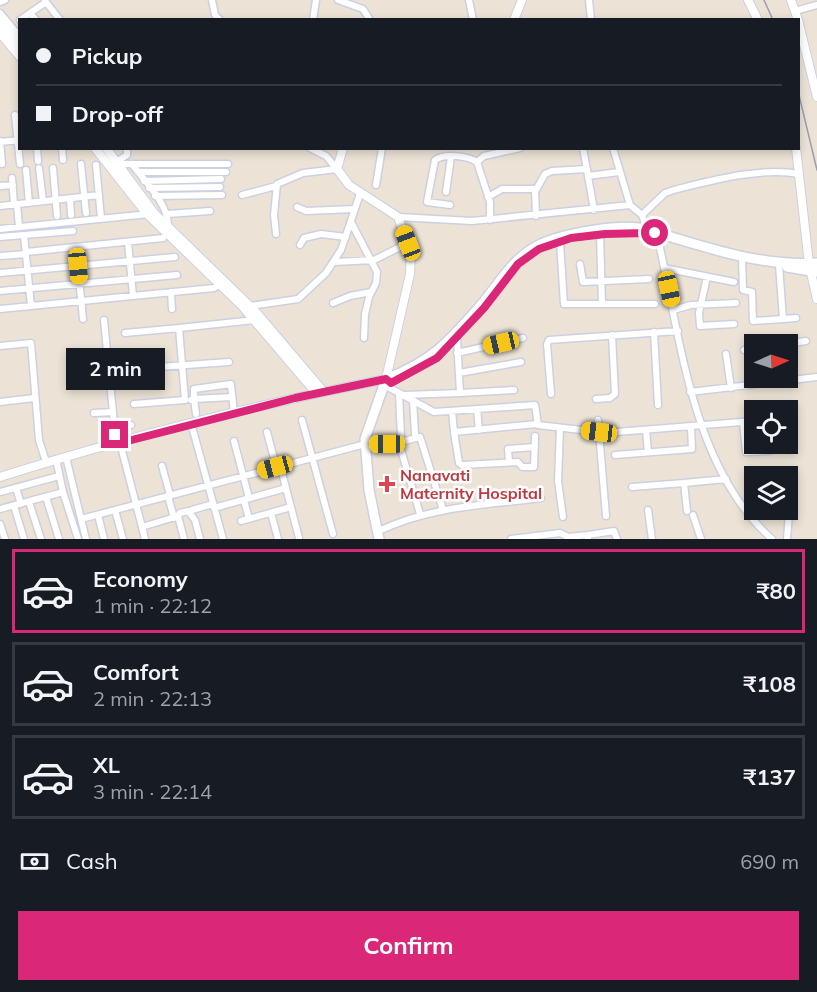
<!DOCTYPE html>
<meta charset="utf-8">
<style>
:root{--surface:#171b24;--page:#242831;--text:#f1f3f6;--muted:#9ea1a6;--line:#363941;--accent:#db2777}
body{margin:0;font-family:Mulish,sans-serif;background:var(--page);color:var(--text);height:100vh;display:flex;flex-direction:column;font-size:22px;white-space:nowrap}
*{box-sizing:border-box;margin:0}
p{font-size:20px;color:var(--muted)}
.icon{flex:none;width:33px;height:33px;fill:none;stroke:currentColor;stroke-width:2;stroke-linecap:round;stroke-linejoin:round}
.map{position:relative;height:539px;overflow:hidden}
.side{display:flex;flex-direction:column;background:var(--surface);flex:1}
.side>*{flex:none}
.top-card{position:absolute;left:18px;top:18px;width:782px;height:132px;border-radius:0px;box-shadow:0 3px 9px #0003;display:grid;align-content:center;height:132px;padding:0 18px;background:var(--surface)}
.needle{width:39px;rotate:87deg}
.fabs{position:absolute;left:744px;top:334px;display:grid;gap:12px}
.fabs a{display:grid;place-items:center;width:54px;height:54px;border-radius:0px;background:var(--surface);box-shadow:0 3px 9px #0003;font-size:30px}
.end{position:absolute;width:27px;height:27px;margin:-14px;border:8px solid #db2777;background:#fff;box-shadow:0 0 0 3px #fff}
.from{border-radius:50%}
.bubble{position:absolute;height:42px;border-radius:0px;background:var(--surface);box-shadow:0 3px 9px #0003;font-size:20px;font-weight:700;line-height:42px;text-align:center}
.car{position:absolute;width:18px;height:36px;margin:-18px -9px;border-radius:8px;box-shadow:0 0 4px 2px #0007;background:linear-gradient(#f5c518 24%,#345 0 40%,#f5c518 0 76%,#345 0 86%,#f5c518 0)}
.top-card b{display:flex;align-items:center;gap:21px;height:57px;font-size:22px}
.top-card b+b{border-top:2px solid var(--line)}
.top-card i{width:15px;height:15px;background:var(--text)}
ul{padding:10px 0 0;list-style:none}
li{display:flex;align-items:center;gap:18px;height:84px;margin:0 12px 9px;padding:0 6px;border:3px solid var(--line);border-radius:0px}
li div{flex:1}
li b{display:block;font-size:22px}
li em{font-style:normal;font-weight:700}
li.active{border-color:var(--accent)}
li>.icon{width:54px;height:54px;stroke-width:1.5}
.pay{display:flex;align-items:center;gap:15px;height:66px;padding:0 18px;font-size:22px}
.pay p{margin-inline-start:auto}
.action{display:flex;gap:12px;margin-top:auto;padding:12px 18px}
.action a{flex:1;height:69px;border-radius:0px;background:var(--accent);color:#fff;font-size:24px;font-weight:700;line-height:69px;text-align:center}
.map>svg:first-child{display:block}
</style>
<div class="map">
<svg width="817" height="539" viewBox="0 0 817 539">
<rect width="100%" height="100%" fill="#ece3d6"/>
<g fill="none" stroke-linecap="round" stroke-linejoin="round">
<!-- minor casing -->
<g stroke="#ccd0e2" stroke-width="9">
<path id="minor" d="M212,0L215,15L220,20
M338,0L363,9L370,20
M469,0L473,20
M589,0L591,20
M0,2L5,0
M46,2L60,20
M795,11L817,5
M0,13L20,37
M30,13L36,20
M20,20L46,2L45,0
M313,20L316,0
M15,115L20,164
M0,141L2,164
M0,142L20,140
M37,148L38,161
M62,148L63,160
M310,148L326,156L337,169
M583,148L594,210
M613,148L630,205
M116,162L127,155V148
M81,164L86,213
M117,164H228
M132,164C145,182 169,204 168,227
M96,165L101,218
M39,168L43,201
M53,168L57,216
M26,170L29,203
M138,172H226
M588,176L619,172
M12,178L14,204
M144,181L221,179
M376,185L382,148
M0,186L13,185
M149,188L220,187
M536,190L545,174L552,171L587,169
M446,192L451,157
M242,195L276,186
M155,196L222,195
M488,197L502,189H535L536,216
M70,198L71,215
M17,204L19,227
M450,205L427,202L435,160C444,153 468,156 477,162
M0,206L99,195
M297,207L306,211L355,209
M167,214L210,211
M642,215L665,193L677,189C714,180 762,167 799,174
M398,217L472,221L630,205L642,215L647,229
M490,220V202L477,162L484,156L520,148
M351,222L377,272L376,283L369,297L365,314L364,338
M0,229L149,214
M276,234L274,215L277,184L303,173L337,169
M600,234L602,304
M24,235L73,231
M661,235L660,248C681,344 694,470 772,539
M0,237L24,235L31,306
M128,242L133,296
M560,242L564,304H655
M300,245L304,238L321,234L346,237
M76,247L83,319
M26,252L163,238
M0,256L26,254
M742,259L743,290L752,292L753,321L783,319
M334,262L374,260L408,243
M580,264L583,282L649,279
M779,265L783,319L796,318
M664,268L734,282
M0,273L175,257
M707,277L699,313L700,326L734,324
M0,291L177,275
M171,292L172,309
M333,303L350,296L371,292
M250,306L298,299L326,273L341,250L360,194
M0,309L214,288L221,284
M673,310L691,305L736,303
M104,320L116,444
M654,332L658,405
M125,333L179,328
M788,344L794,380
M779,345L806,341
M0,346L31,343L39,440L46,462
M744,350L754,348
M457,353L523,338
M726,354L731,388
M90,363L108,362
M109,368L125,367
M130,369L229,362
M459,373L521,362
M388,387L434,412L535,405L538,425L599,432L606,516
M690,392L817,377
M399,393L401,437
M460,393L514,390
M551,394L547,344L549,340L678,331
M404,395L460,393L457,339
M232,397L194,399V389L231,384V385L234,413
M596,399L610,398L615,394L612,335
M191,400L194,399L196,414
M413,400L415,434
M0,402L34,398
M134,404L185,400L179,328L255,320
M477,409L479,430
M452,411L454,432L537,424
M94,413L113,412
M302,420L333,534
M598,420L599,432
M743,422L746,452L770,451
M191,423L223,539
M114,426L131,425
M560,428L558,481L563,517
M646,430L648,452
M267,432L276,466
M454,432L459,463L462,465L518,462L522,467H534L535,436
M616,432L754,421
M788,437L789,450
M234,441L249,498
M120,443L142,527L178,516
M399,443L420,514
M369,445H389L420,437L443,510
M615,455L692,449L691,428
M66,457L81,519L369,443
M509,462L508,449L535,447
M280,465L299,538
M162,466L170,495
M632,487L684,483
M16,488L21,504
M0,492L59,476
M63,492L78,539
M168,496L174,518
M46,497L59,539
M244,500L249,519
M29,502L41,539
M14,506L24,539
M214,508L286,488
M0,509L63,492L56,459
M115,510L123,539
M192,510L213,504
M648,510L652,539
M687,511L684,483L726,479
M271,513L278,539
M98,515L104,539
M693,515L701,539
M81,519L86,539
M241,521L291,507
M0,524L5,539
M142,527L145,539
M381,530C432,506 487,505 541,498
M184,539L178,516L180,513L188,511L195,520L200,539
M511,539L560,533L568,537L588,535
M588,539V535L614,531L617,539
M787,539L792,475"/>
</g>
<!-- tertiary casing -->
<g stroke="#ccd0e2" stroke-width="10">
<path id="tertiary" d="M748,0L758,20
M791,0L798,20
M514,20L522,0
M798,20L817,97
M0,22L20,45
M0,33L20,57
M95,148L147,214L242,306L316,393
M106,148L154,213L256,312L323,391
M343,148L337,169L349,185L398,217L411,253L410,274L386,379
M796,148L809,264L817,299
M0,477C126,437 256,405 386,379L391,383"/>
</g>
<!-- secondary casing -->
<g stroke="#ccd0e2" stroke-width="12">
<path id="secondary" d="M787,267L817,272
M379,539L369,490L365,439L386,379C432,361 449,342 481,305C499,284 512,259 537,246C560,234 624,222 648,230C702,246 760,267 817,263"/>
</g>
<!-- minor -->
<use href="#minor" stroke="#fff" stroke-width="6"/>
<!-- tertiary -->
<use href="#tertiary" stroke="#fff" stroke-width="8"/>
<!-- secondary -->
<use href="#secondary" stroke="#fff" stroke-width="9"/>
<!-- rail -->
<path stroke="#999db4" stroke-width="1.5" d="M764,0L773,20
M798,91L817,170"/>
</g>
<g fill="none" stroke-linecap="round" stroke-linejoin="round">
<!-- route -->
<path stroke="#db2777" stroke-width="8" d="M115,435L116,444L295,398L386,379L391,383L437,358L484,308L518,264L539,249L571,238L605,234L646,233L660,239L662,235L655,233"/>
</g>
<!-- markers -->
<path fill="#e0444e" stroke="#fff" stroke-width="2" d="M384 475h6v6h6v6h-6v6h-6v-6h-6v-6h6z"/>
<g text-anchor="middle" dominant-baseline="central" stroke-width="5" stroke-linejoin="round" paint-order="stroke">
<!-- health labels -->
<g font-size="16" font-weight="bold" fill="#be3a42" stroke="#fff" text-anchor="start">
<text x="400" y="475">Nanavati<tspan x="400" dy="18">Maternity Hospital</tspan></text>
</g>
</g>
</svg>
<div class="fabs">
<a><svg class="needle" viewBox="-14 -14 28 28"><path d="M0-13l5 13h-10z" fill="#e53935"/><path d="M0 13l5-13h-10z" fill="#9ea1a6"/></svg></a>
<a><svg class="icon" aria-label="locate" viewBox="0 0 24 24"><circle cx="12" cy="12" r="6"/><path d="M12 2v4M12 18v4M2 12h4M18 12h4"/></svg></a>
<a><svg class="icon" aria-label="layers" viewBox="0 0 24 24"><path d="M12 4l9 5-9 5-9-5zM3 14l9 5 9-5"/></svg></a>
</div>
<i class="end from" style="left:655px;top:233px"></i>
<i class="end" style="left:115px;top:435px"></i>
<div class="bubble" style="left:66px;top:348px;width:99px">2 min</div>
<i class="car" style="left:408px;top:243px;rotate:339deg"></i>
<i class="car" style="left:78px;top:266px;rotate:175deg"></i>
<i class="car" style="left:669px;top:289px;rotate:168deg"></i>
<i class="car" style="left:501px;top:343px;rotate:257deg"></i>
<i class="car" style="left:599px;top:432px;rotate:277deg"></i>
<i class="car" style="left:387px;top:444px;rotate:270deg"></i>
<i class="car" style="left:275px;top:467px;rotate:255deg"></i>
<div class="top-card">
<b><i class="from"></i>Pickup</b>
<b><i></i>Drop-off</b>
</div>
</div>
<section class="side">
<ul>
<li class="active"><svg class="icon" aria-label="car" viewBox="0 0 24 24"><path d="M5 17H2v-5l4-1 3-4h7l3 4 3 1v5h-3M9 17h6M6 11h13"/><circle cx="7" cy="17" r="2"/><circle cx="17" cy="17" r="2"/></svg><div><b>Economy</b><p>1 min · 22:12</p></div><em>₹80</em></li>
<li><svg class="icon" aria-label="car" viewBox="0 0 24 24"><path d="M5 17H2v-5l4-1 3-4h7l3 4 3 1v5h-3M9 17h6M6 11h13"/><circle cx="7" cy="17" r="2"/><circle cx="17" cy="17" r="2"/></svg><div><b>Comfort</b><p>2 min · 22:13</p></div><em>₹108</em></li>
<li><svg class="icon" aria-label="car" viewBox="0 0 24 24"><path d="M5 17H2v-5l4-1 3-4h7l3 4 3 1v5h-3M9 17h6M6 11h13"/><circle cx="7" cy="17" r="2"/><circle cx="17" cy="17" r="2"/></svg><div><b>XL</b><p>3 min · 22:14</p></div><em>₹137</em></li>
</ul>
<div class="pay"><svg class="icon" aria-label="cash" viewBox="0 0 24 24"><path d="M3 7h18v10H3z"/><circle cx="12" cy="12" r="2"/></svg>Cash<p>690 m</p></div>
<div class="action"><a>Confirm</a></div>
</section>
